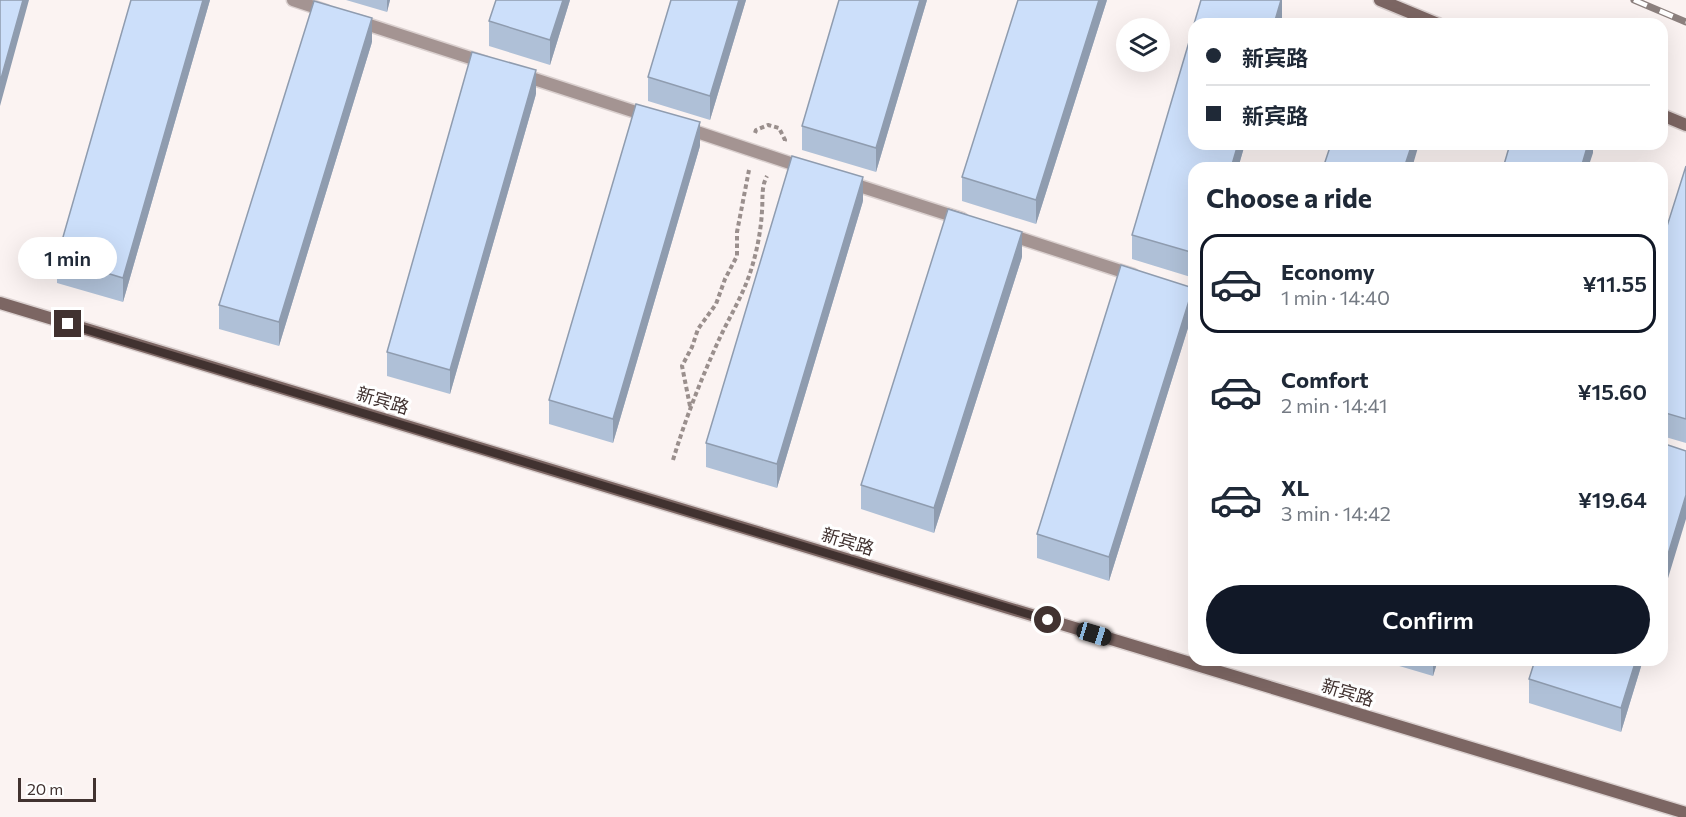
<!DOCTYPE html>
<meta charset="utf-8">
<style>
:root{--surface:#fff;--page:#f2f2f3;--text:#1f2937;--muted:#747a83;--line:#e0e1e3;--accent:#111827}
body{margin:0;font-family:Commissioner,"Noto Sans SC",sans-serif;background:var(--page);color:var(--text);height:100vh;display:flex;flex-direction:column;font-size:22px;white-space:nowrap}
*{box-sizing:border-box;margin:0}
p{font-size:20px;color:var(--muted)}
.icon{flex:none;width:33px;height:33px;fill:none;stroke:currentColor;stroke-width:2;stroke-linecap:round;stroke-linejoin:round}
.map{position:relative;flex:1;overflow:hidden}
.details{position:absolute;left:1188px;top:162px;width:480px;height:504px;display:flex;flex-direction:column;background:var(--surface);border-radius:18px;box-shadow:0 6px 24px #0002}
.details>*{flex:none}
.banner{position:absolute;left:1188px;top:18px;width:480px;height:132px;border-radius:18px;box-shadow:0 6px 24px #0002;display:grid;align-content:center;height:132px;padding:0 18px;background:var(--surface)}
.tools{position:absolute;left:1116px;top:18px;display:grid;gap:12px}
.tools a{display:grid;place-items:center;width:54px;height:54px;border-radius:50%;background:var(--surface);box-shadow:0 6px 24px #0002;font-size:30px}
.scale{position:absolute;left:18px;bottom:15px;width:78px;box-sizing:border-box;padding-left:6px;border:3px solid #413230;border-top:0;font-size:16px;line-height:21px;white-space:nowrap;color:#413230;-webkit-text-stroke:4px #fff;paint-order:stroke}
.end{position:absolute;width:27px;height:27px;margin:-14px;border:8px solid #413230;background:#fff;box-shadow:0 0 0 3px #fff}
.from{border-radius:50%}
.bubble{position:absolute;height:42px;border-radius:21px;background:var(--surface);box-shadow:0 6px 24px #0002;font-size:20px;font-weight:600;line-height:42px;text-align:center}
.car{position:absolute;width:18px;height:36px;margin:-18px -9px;border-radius:8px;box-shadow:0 0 4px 2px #0007;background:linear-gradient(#222 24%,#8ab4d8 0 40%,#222 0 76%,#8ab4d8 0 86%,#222 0)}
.banner b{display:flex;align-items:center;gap:21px;height:57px;font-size:22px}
.banner b+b{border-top:2px solid var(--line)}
.banner i{width:15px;height:15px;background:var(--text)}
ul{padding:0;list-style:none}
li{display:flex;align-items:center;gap:18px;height:99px;margin:0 12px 9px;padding:0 6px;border:3px solid transparent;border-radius:18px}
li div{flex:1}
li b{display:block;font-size:22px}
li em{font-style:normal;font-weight:600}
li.selected{border-color:var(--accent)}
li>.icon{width:54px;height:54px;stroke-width:1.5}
h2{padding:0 18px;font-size:27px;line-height:72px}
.primary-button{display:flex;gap:12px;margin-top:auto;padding:12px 18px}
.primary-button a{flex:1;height:69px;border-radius:36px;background:var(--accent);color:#fff;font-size:24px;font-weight:600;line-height:69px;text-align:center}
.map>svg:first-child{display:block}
</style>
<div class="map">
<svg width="1686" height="817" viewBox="0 0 1686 817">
<rect width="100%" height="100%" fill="#fbf3f2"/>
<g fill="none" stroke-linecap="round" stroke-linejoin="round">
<!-- street casing -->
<g stroke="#dad0cf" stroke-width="15">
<path id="street" d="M293,0L326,11
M357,21L486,63
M522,75L648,116
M685,128L805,168
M847,182L962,219
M1007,234L1133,275"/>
</g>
<!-- secondary casing -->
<g stroke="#dad0cf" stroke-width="15">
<path id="secondary" d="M1380,0L1438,24
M1662,115L1686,125
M0,303L1686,813"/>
</g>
<!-- path -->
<path stroke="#9a8f8d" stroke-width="4" stroke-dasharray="4.5 3" stroke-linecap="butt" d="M755,133L756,130L768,125L779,128L785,140L784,142
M690,406L682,366L692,347L698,329L716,304L725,279L737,256V232L749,170
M673,460C685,420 700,382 717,344C728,319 743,296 751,270C757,251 761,230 762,211C763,198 761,187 767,176"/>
<!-- street -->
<use href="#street" stroke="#a49492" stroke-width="12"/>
<!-- secondary -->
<use href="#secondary" stroke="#7c6663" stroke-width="12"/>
<!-- rail casing -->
<g stroke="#8c807e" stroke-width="7">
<path id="rail" d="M1634,0L1686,22"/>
</g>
<!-- rail -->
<use href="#rail" stroke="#fff" stroke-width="4.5" stroke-dasharray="14" stroke-linecap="butt"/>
</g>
<!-- wall -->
<path fill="#afc0d7" d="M131,0H210L123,302L57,283V258Z
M346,0H390L387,12Z
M570,0L550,65L489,46V21Z
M671,0H746L710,120L648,101V77Z
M927,0L876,172L802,150V126Z
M1107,0L1036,224L962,201V177Z
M372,42L279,346L219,329V305Z
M536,94L450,394L387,376V352Z
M1194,144H1245L1238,168H1194V278L1132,259V235Z
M700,146L613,443L549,424V400Z
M1686,166V443L1662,436V242Z
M863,201L777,488L706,467V443Z
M1022,257L934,533L861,509V485Z
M1193,312L1109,581L1037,558V534Z
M1379,660H1438L1433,676Z
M1643,660L1621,732L1529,703V679Z"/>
<!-- shaded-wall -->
<path fill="#8f9caf" d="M23,0H29L0,106V82Z
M203,0H210L123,302V278Z
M387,0H390L387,12Z
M563,0H570L550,65V40Z
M739,0H746L710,120V96Z
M920,0H927L876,172V148Z
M1099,0H1107L1036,224V200Z
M1281,0H1282V21L1281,24H1274Z
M372,18V42L279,346V322Z
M536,70V94L450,394V370Z
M700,122V146L613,443V419Z
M1238,144H1245L1238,168H1231Z
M1412,144H1419L1412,168H1404Z
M1588,144H1593V153L1588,168H1581Z
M863,177V201L777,488V464Z
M1022,232V257L934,533V508Z
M1193,288V312L1109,581V557Z
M1686,495V519L1662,598V574Z
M1433,660H1438L1433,676Z
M1636,660H1643L1621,732V708Z"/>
<!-- building -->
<path fill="#ccdffa" stroke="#8f9caf" stroke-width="1.5" d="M0,0H23L0,82Z
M131,0H203L123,278L57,258Z
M496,0H563L550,40L489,21Z
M671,0H739L710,96L648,77Z
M839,0H920L876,148L802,126Z
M1018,0H1099L1036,200L962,177Z
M1201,0H1281L1274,24H1194Z
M314,1L372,18L279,322L219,305Z
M1194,25V144H1238L1231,168H1194V253L1132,235Z
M472,52L536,70L450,370L387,352Z
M636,104L700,122L613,419L549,400Z
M1331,144H1412L1404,168H1323Z
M1510,144H1588L1581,168H1503Z
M792,156L863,177L777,464L706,443Z
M1686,166V419L1662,412V242Z
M948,209L1022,232L934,508L861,485Z
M1121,265L1193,288L1109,557L1037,534Z
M1662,443L1686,451V495L1662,574Z
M1535,660H1636L1621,708L1529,679Z"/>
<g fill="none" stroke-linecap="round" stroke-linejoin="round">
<!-- route -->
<path stroke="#413230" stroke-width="8" d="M68,324L1048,620"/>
</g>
<g text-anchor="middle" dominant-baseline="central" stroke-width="6" stroke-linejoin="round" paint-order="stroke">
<!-- street labels -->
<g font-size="18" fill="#413230" stroke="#fff">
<text transform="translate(383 400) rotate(17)">新宾路</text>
<text transform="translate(848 541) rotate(17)">新宾路</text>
<text transform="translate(1348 692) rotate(17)">新宾路</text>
</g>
</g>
</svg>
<div class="tools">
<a><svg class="icon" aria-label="layers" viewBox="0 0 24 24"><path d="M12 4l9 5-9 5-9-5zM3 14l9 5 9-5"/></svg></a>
</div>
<div class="scale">20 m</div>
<i class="end from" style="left:1048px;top:620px"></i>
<i class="end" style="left:68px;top:324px"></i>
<div class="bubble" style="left:18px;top:237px;width:99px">1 min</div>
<i class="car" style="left:1094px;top:634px;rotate:107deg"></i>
<div class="banner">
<b><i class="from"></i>新宾路</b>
<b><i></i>新宾路</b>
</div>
<section class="details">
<h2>Choose a ride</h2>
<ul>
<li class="selected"><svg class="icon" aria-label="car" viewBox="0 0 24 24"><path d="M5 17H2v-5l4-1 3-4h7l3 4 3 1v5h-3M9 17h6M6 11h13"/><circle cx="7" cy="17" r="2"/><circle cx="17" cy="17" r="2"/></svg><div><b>Economy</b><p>1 min · 14:40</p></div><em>¥11.55</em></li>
<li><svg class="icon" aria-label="car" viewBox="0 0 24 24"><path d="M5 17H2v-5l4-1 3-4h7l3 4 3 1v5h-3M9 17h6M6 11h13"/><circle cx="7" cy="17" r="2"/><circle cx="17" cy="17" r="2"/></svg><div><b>Comfort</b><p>2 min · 14:41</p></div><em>¥15.60</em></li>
<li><svg class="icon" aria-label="car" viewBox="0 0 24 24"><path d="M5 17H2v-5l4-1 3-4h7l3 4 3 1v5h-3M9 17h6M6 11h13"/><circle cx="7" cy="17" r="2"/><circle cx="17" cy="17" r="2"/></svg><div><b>XL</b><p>3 min · 14:42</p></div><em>¥19.64</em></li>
</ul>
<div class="primary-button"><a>Confirm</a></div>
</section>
</div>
